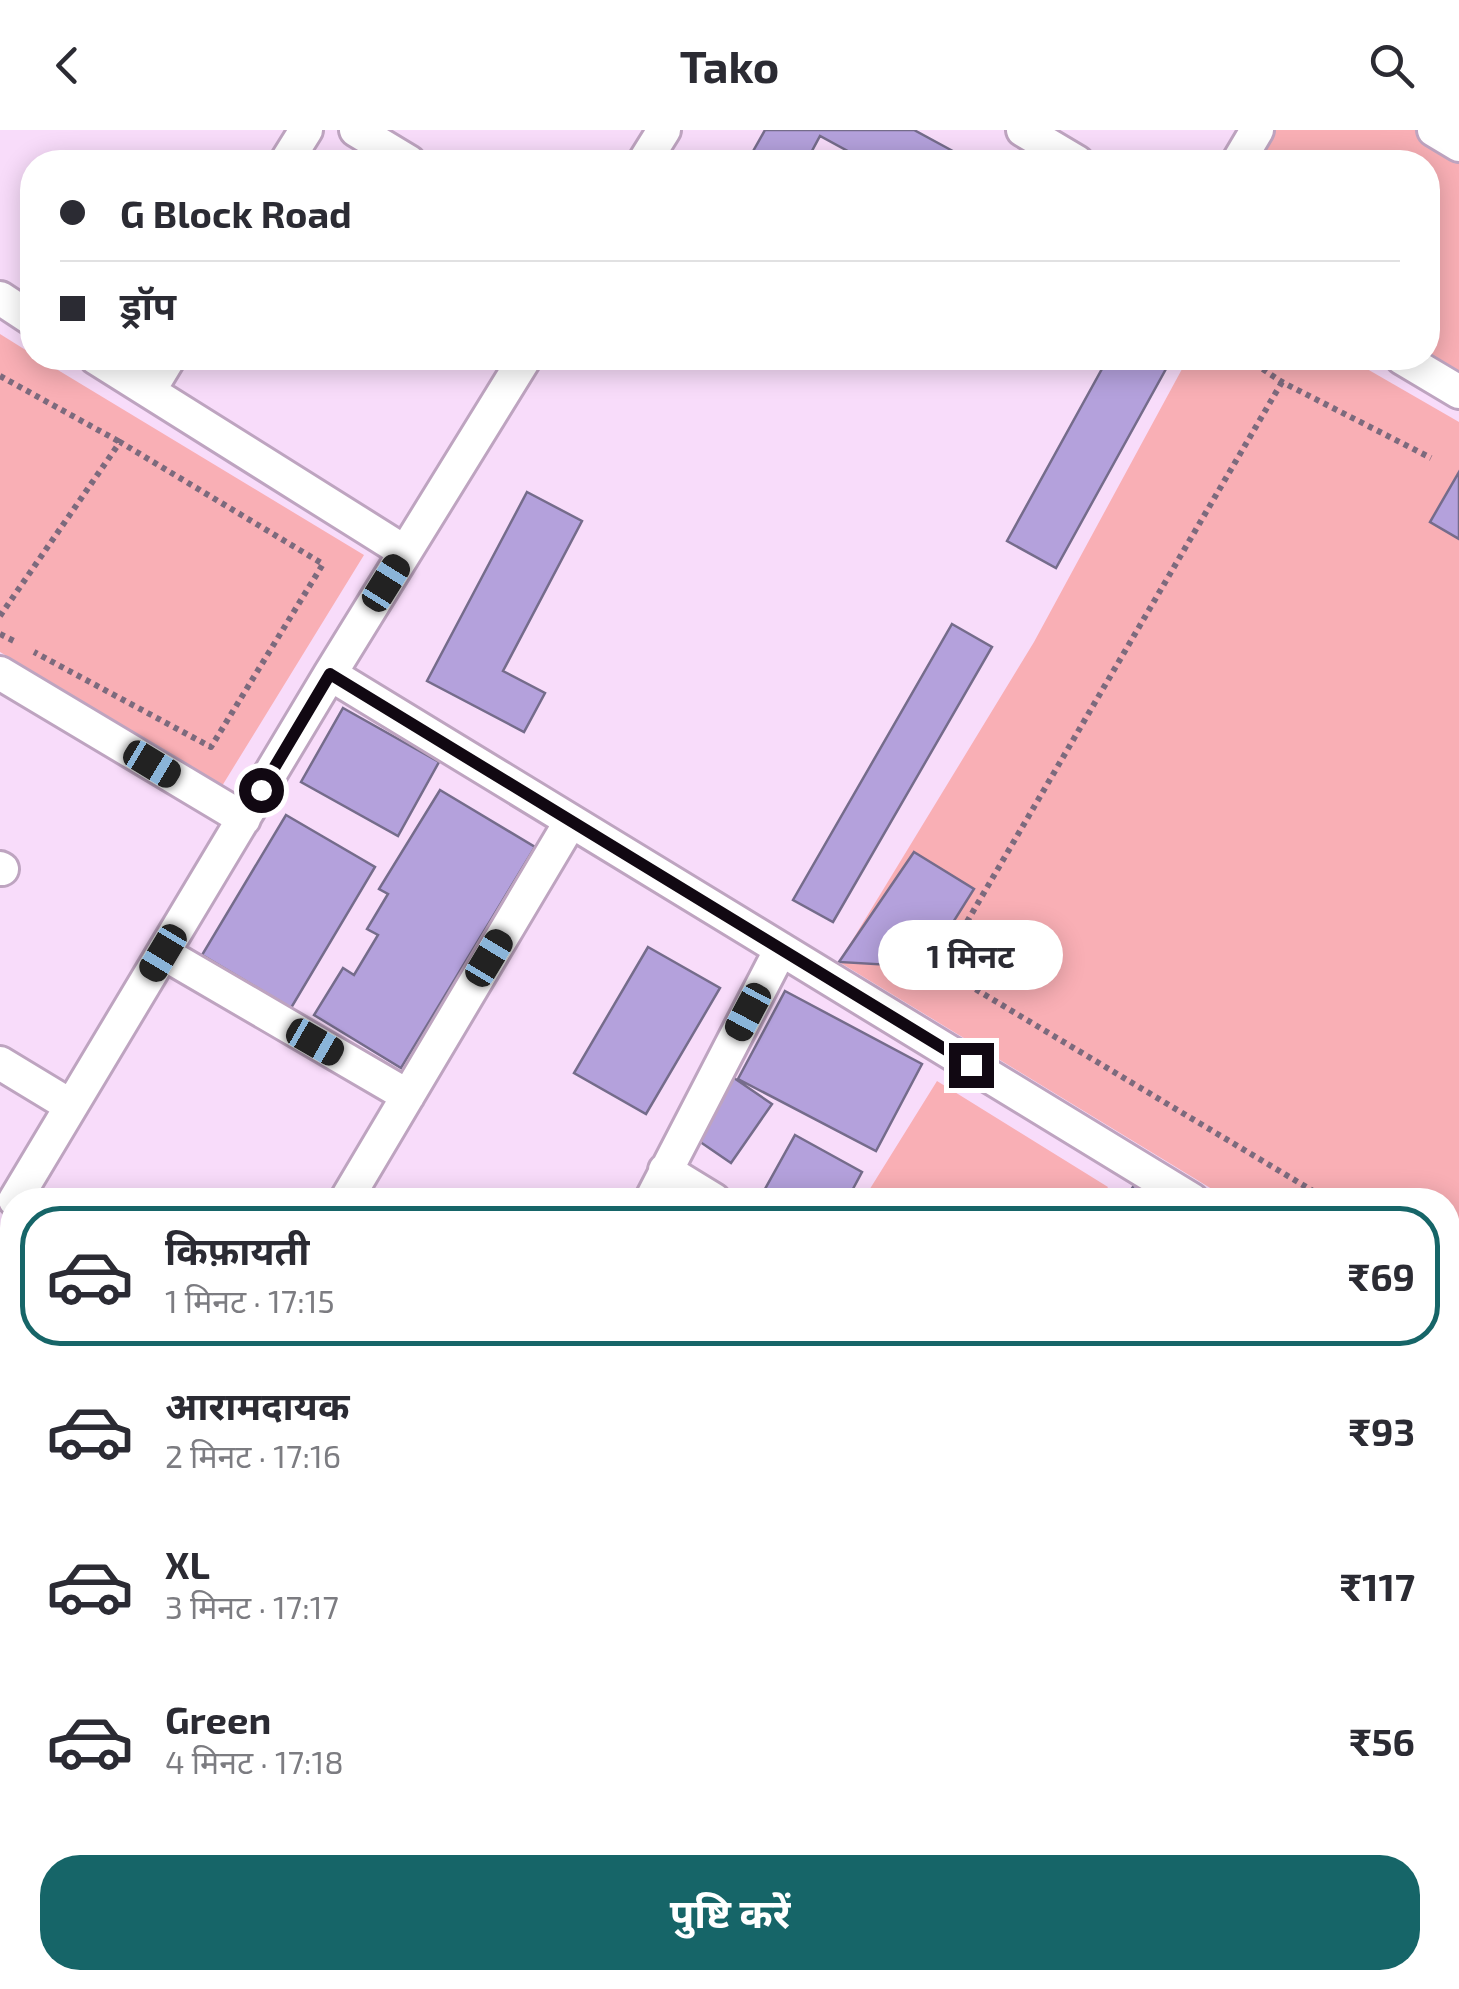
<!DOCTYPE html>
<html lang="hi">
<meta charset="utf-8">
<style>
:root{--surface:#fff;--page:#f7f7f7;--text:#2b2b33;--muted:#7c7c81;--line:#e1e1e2;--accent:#166568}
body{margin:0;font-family:"Exo 2","Noto Sans Devanagari",sans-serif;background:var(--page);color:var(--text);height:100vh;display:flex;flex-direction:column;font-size:38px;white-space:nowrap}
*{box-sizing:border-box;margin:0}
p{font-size:32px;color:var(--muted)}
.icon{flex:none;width:55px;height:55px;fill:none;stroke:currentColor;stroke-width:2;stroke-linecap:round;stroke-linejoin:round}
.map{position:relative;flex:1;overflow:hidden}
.sheet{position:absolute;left:0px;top:1058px;width:1460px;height:802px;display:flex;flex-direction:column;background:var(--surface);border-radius:40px 40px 0 0;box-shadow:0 5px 25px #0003}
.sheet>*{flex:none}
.hud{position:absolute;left:20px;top:20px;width:1420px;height:220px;border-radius:40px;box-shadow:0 5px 25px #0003;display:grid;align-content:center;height:220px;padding:0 40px;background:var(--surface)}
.end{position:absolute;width:45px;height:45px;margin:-22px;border:12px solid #110812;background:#fff;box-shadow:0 0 0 5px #fff}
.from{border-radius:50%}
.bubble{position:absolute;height:70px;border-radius:35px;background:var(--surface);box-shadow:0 5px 25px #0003;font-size:32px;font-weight:700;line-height:70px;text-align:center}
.car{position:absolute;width:30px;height:60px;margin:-30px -15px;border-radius:12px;box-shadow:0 0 8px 2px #0007;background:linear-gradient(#222 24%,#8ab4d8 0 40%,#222 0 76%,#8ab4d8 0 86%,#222 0)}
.hud b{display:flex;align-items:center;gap:35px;height:95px;font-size:38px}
.hud b+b{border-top:2px solid var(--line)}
.hud i{width:25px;height:25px;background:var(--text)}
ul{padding:18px 0 0;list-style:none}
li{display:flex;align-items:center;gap:30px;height:140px;margin:0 20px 15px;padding:0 20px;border:5px solid transparent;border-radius:40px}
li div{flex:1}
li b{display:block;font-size:38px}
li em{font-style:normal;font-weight:700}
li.current{border-color:var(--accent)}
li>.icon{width:90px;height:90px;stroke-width:1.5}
.cta{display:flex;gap:20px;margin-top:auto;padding:20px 40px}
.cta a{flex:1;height:115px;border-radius:40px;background:var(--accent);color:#fff;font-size:40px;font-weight:700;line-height:115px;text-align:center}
header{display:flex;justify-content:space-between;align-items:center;height:130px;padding:0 40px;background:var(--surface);font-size:45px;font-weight:700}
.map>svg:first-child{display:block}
</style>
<header><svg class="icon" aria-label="back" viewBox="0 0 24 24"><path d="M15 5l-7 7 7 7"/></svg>Tako<svg class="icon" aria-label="search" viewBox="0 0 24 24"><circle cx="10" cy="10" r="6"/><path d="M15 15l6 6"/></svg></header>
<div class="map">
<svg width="1459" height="1859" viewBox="0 0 1459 1859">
<rect width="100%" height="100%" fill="#f8dcfa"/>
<!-- green -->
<path fill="#f9afb5" d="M1257,0H1435L1459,15V262L1428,228V32H1238Z
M0,204L32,224V228H38L364,425L222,656L0,522Z
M1188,228H1348L1459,292V1209L1448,1202V1070H1230L839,832L1034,512Z
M937,951L1108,1057L1100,1070H863Z"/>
<!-- building -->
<path fill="#b4a1dc" stroke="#756c8b" stroke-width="2.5" d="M765,0H914L973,32H868L820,6L806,32H747Z
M1108,228H1172L1056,438L1007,411Z
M1459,342V409L1430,392Z
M527,362L582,391L503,541L545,563L524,602L427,551Z
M952,494L992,517L833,792L793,770Z
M343,578L439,632L398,706L301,652Z
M440,660L535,717L401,938L314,885L343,838L354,845L378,805L367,799L388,764L379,759Z
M286,685L375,737L291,878L202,825Z
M914,722L974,759L925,837L839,832Z
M648,817L720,858L646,984L574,943Z
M785,861L922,934L876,1021L738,949Z
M734,948L772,974L731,1033L693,1007Z
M795,1005L862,1042L847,1070L760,1068Z
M1135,1054L1161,1070H1124Z
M1448,1242L1459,1248V1313L1450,1329Z
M1448,1711L1459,1718V1827L1448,1845Z"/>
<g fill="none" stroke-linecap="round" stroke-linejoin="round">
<!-- minor casing -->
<g stroke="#bea4c0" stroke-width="38">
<path id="minor" d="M356,0L409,32
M1023,0L1077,32
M1434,0L1459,15
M286,32L306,0
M644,32L664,0
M1238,32L1257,0
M0,168L32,189
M96,228L405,422
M1402,228L1459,262
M149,261L169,228
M0,543L244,689
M330,544L1192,1070
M0,738L2,739
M163,823L408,966
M0,933L71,976
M665,1040L714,1070
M15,1070L330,544L525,228
M346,1070L571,691
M651,1070L781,819
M1448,1225L1459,1232
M0,1331L12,1338
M1448,1383L1459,1363
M0,1517L12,1522
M1071,1848L1092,1859
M1365,1848L1386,1859
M321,1859L325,1848
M603,1859L607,1848
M774,1859L778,1848
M961,1859L967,1848"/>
</g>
<!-- path -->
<path stroke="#7c6a7d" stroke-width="6" stroke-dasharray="5 5" stroke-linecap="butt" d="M1246,228L1282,252L1431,328
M0,246L120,312
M1282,252L940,838L1328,1070
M0,486L120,312L323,434L211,617L34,522
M0,504L14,511
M1448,1142L1459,1149
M1448,1492L1459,1498
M1448,1648L1459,1655"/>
<!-- minor -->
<use href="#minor" stroke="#fff" stroke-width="32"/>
</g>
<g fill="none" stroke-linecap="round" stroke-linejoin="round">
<!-- route -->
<path stroke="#110812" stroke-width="12" d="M261,660L330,544L971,935"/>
</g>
</svg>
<i class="end from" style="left:261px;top:660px"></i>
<i class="end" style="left:971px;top:935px"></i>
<div class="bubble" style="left:878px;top:790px;width:185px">1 मिनट</div>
<i class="car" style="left:386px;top:453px;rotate:32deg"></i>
<i class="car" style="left:152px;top:634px;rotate:121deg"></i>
<i class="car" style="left:163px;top:823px;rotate:211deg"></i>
<i class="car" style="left:489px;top:828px;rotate:31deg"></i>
<i class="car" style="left:748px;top:882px;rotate:208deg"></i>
<i class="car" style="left:315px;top:912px;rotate:120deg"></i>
<div class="hud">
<b><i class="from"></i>G Block Road</b>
<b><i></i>ड्रॉप</b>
</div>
<section class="sheet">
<ul>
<li class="current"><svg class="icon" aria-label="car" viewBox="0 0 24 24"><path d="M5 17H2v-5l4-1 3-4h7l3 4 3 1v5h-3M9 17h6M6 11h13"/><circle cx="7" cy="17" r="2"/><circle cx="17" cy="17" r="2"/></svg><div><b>किफ़ायती</b><p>1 मिनट · 17:15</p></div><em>₹69</em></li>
<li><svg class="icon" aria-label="car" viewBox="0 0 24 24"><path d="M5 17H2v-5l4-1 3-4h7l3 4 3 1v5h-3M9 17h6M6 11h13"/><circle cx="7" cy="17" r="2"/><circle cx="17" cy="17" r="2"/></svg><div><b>आरामदायक</b><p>2 मिनट · 17:16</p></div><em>₹93</em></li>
<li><svg class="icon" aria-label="car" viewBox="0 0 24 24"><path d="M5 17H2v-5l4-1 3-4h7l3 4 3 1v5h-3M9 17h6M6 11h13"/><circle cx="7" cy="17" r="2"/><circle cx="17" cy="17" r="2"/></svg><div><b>XL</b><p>3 मिनट · 17:17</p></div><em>₹117</em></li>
<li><svg class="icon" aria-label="car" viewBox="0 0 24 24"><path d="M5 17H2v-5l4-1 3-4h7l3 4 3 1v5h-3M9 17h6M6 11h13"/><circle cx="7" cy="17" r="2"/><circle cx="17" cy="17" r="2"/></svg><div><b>Green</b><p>4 मिनट · 17:18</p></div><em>₹56</em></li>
</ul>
<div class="cta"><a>पुष्टि करें</a></div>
</section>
</div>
